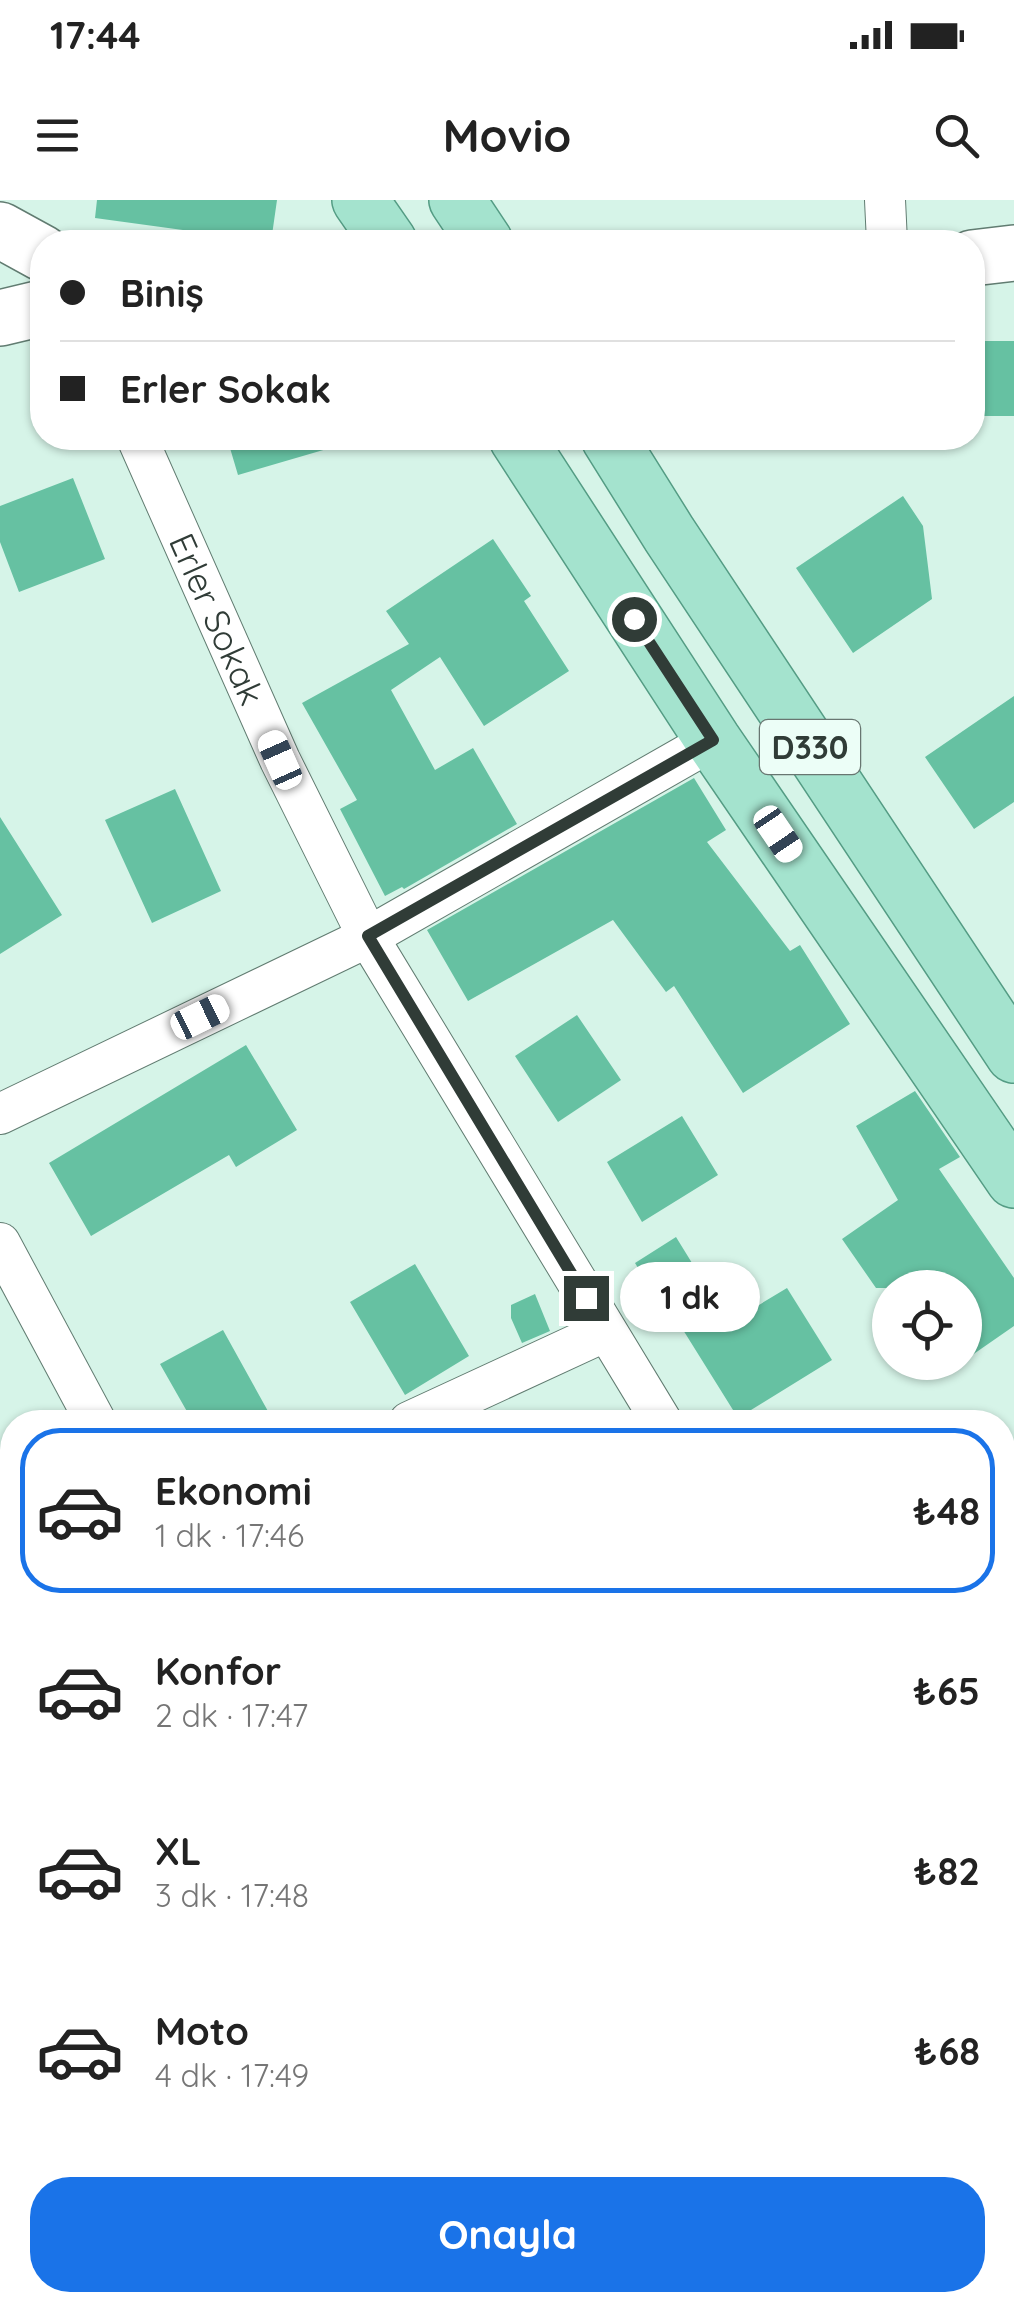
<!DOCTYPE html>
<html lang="tr">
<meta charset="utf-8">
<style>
:root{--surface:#fff;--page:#f2f2f2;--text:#222;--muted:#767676;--line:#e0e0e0;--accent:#1a73e8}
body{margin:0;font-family:Quicksand,sans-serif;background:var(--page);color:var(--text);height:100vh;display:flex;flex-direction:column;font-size:38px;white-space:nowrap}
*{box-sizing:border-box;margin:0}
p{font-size:32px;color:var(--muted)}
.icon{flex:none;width:55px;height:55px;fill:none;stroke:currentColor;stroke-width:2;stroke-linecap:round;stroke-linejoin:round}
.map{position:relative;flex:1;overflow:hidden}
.details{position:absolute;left:0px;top:1210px;width:1015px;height:902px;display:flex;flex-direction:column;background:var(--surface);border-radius:40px 40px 0 0;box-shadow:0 2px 8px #0004}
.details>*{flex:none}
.banner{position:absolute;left:30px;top:30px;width:955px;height:220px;border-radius:40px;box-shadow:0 2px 8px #0004;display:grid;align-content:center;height:220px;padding:0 30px;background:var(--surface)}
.tools{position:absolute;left:872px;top:1070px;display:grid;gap:20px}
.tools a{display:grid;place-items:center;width:110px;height:110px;border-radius:50%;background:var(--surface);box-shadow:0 2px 8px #0004;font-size:50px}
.end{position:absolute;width:45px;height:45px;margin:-22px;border:12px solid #303c37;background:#fff;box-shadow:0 0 0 5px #fff}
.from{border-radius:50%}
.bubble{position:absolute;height:70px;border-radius:35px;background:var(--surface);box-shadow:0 2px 8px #0004;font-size:32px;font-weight:800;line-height:70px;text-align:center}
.car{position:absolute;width:30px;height:60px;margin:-30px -15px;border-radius:12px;box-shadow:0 0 8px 2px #0007;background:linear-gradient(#fff 24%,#345 0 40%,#fff 0 76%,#345 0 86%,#fff 0)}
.banner b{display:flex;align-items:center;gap:35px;height:95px;font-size:38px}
.banner b+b{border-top:2px solid var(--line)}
.banner i{width:25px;height:25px;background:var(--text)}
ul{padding:18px 0 0;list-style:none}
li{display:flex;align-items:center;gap:30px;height:165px;margin:0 20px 15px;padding:0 10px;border:5px solid transparent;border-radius:40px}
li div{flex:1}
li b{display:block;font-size:38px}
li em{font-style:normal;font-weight:800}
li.current{border-color:var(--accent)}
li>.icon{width:90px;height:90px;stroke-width:1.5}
.button{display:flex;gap:20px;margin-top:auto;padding:20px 30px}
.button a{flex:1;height:115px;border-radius:40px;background:var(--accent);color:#fff;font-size:40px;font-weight:800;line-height:115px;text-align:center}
.status{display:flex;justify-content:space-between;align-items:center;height:70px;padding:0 50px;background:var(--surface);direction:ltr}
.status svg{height:28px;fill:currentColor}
header{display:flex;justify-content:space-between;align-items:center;height:130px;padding:0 30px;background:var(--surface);font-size:45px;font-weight:800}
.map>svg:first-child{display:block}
</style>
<div class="status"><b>17:44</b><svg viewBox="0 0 49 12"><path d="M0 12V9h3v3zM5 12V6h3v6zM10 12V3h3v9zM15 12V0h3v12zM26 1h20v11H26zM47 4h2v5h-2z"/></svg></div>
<header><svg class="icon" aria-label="menu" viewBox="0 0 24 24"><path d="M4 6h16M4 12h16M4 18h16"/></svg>Movio<svg class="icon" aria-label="search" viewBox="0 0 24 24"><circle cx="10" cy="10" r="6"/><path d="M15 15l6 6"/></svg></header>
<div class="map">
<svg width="1014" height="2111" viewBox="0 0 1014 2111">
<rect width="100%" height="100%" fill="#d6f4e8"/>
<!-- building -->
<path fill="#66c1a2" d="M97,0H277L271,42L95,18Z
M972,141H1014V216H972Z
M227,238H336L337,246L238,275Z
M73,278L105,359L19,392L0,342V306Z
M903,296L923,326L932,399L853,453L796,368Z
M493,339L531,396L524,401L569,471L484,526L440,457L391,490L435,570L473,548L517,624L404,689L402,687L385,696L340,609L357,600L302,503L409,444L386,411Z
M1014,496V602L974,629L925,557Z
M694,578L726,630L707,642L790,751L800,745L850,824L743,893L674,786L666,792L613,720L468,801L427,730Z
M175,589L221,691L152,723L105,620Z
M0,617L62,715L0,754Z
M577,815L621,880L558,922L515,856Z
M246,845L297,930L236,967L229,955L91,1036L49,963Z
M915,891L960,957L939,969L1014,1078V1126L965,1160V1088H876L842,1039L898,1000L856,926Z
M682,916L718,975L642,1022L607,962Z
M676,1037L729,1123L787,1088L832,1160L738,1218L675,1117L670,1120L635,1063Z
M415,1064L469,1156L405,1195L350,1102Z
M535,1094L550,1131L522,1143L511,1118V1105Z
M223,1130L274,1222H193L160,1164Z"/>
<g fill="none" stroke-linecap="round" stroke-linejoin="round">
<!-- street casing -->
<g stroke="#617c71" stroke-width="42">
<g id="street">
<path d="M885,0L887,42"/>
<path id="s1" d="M137,238L280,560L368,737L662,1222"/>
<path d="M0,914L368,737L713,540"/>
<path d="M0,1043L96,1222"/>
<path d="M409,1222L606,1131"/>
<path d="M0,1394L12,1390"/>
<path d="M1002,1550L1014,1541"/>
<path d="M1002,1790L1014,1806"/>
<path d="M0,1817L12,1810"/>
<path d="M699,2100L708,2111"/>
<path d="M766,2111L782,2100"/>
</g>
</g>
<!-- secondary casing -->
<g stroke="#617c71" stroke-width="58">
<path id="secondary" d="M0,30L42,53
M972,58L1014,53
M0,118L42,108"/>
</g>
<!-- primary casing -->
<g stroke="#549c84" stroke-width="58">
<path id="primary" d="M360,0L389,42
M457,0L485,42
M517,238L713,540L1014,980
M609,238L669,334L1014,855"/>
</g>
<!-- street -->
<use href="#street" stroke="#fff" stroke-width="40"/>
<!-- secondary -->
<use href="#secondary" stroke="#fff" stroke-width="55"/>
<!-- primary -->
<use href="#primary" stroke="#a4e3ce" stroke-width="55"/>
</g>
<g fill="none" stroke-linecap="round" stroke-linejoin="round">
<!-- route -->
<path stroke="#303c37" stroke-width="12" d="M586,1098L368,736L713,540L634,419"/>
</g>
<g text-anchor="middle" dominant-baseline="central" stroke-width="8" stroke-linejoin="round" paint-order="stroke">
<!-- shield labels -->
<rect fill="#ecfef7" stroke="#687671" stroke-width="2.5" x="760" y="520" width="100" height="54" rx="8"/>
<g font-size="32" font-weight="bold" fill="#303c37">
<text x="810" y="547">D330</text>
</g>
<!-- street labels -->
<g font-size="35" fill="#303c37" stroke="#ecfef7">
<text stroke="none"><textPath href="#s1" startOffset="198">Erler Sokak</textPath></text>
</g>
</g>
</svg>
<div class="tools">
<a><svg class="icon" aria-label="locate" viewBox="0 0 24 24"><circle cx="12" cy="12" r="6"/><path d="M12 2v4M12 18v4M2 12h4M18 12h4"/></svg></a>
</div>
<i class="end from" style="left:634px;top:419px"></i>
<i class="end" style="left:586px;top:1098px"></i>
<div class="bubble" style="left:620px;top:1062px;width:140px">1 dk</div>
<i class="car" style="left:280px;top:560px;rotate:336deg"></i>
<i class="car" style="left:778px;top:634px;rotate:146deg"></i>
<i class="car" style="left:200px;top:817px;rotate:64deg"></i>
<div class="banner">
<b><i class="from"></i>Biniş</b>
<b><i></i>Erler Sokak</b>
</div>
<section class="details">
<ul>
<li class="current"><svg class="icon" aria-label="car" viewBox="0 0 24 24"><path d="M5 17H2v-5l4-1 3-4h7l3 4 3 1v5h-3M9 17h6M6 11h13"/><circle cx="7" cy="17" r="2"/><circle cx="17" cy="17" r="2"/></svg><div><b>Ekonomi</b><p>1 dk · 17:46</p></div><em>₺48</em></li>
<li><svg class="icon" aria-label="car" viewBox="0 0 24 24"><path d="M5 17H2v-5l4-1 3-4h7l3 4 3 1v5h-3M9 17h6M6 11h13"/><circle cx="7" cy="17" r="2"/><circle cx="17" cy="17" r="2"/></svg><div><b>Konfor</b><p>2 dk · 17:47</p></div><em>₺65</em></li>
<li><svg class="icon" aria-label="car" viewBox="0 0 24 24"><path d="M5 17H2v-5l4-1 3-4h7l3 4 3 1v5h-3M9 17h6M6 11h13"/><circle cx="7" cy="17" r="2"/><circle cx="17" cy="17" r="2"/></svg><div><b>XL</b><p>3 dk · 17:48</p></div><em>₺82</em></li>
<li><svg class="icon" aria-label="car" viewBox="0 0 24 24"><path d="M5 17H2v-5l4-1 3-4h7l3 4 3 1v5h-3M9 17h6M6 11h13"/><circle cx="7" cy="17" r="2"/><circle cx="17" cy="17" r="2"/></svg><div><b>Moto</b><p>4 dk · 17:49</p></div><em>₺68</em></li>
</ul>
<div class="button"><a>Onayla</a></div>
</section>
</div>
